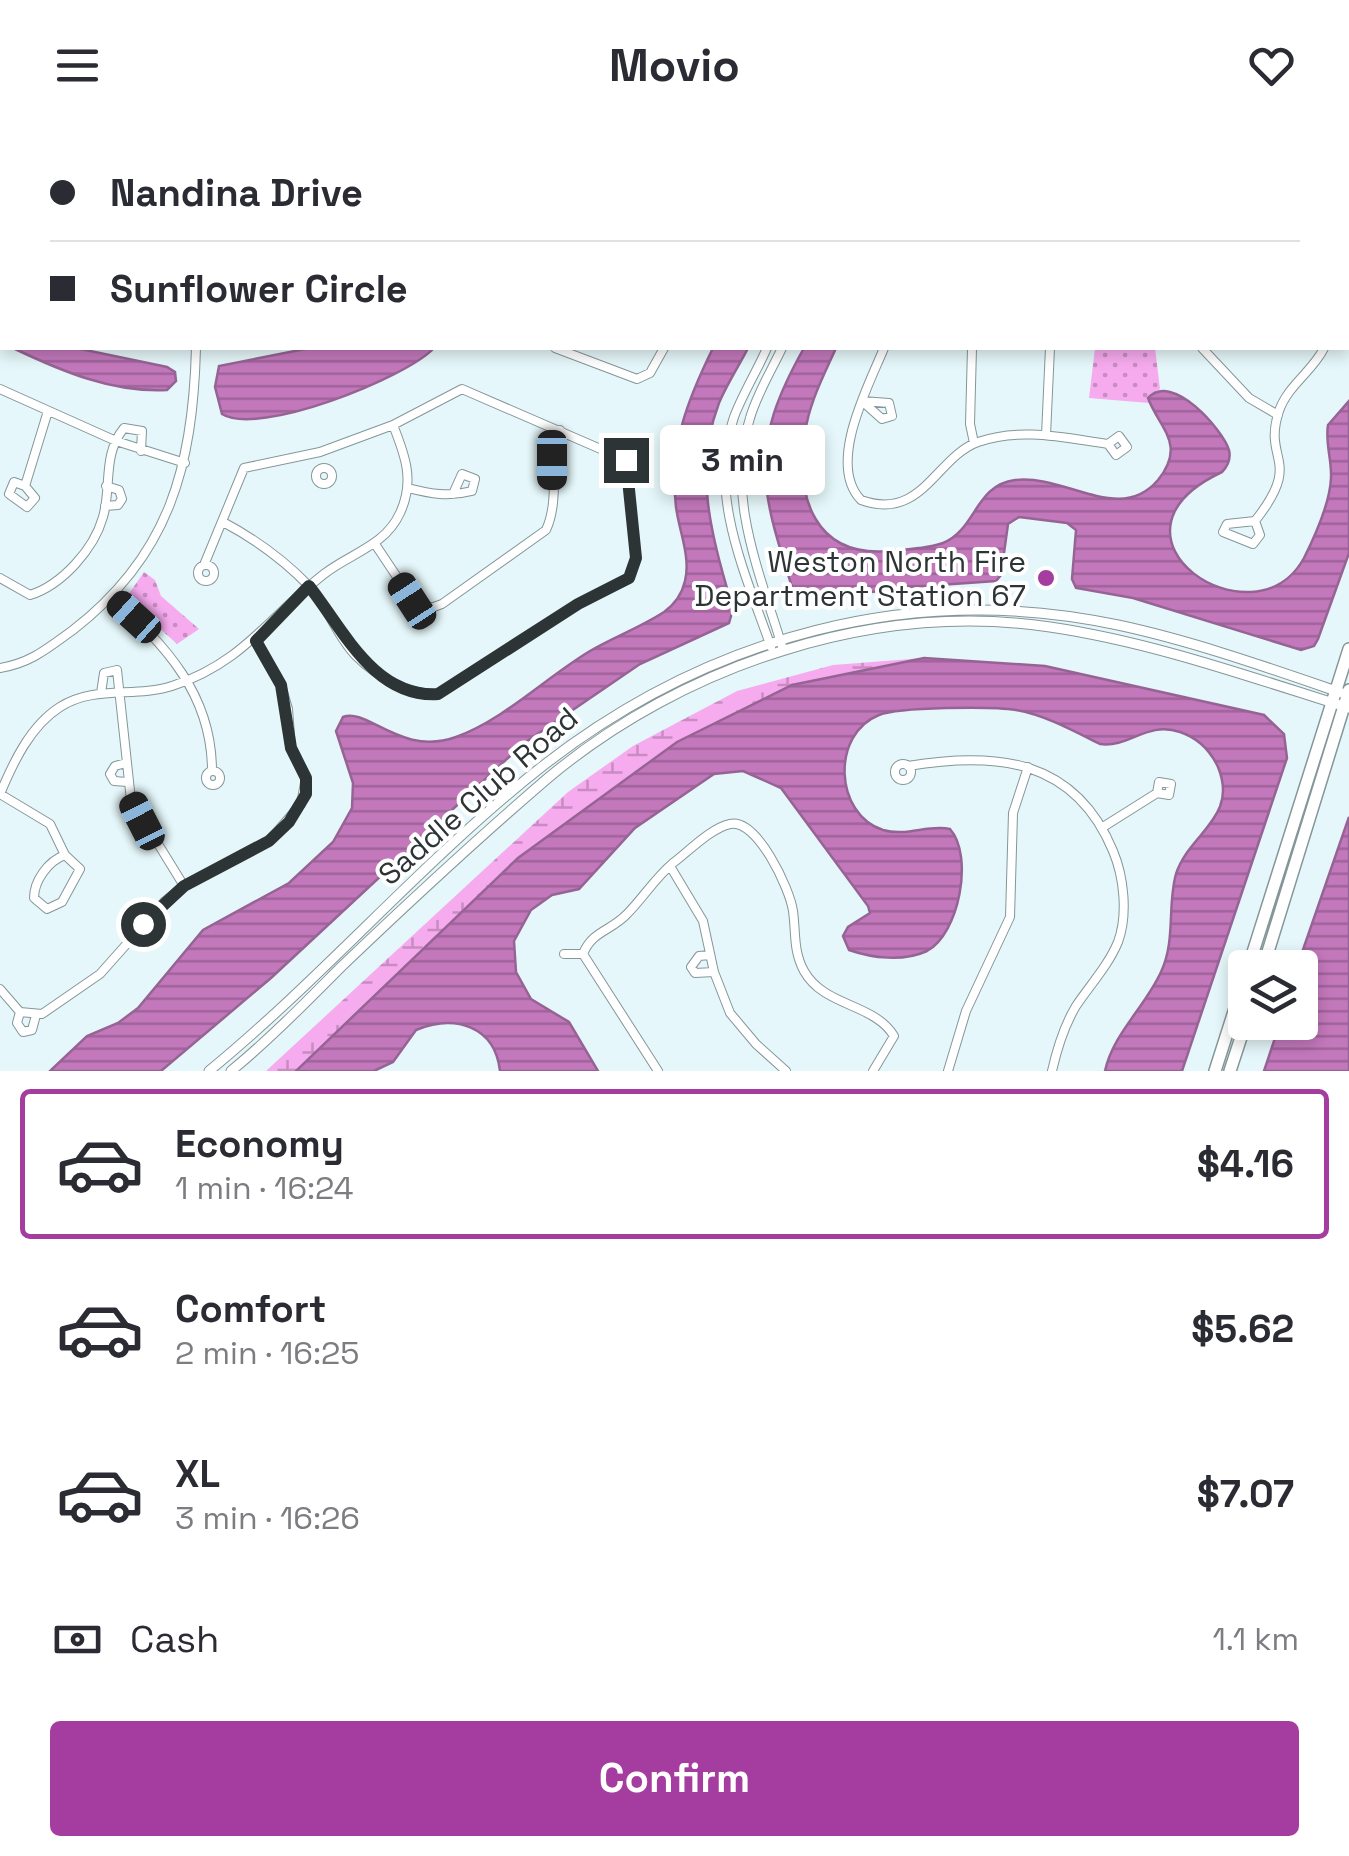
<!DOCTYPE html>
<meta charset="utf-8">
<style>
:root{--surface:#fff;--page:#f7f7f7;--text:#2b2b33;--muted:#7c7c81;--line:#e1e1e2;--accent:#a53c9f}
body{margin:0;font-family:"Space Grotesk",sans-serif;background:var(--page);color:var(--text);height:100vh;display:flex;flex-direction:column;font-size:38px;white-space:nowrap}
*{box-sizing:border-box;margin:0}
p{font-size:32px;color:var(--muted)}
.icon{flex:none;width:55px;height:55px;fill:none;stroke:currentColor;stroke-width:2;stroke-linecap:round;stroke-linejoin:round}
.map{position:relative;height:941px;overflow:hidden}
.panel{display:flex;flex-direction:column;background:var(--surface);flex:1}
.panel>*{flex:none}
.banner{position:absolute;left:0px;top:0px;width:1350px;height:220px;box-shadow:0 5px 15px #0003;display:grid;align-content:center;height:220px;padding:0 50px;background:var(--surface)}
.tools{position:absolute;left:1228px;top:820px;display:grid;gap:20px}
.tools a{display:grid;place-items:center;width:90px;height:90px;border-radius:10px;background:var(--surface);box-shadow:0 5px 15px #0003;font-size:50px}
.end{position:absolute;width:45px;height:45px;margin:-22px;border:12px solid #2d3435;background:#fff;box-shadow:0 0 0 5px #fff}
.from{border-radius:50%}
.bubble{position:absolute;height:70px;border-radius:10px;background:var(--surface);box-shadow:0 5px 15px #0003;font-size:32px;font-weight:700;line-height:70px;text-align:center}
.car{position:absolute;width:30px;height:60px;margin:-30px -15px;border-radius:12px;box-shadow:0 0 8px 2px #0007;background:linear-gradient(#222 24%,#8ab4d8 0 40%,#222 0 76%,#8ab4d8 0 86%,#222 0)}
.banner b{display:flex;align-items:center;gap:35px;height:95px;font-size:38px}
.banner b+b{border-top:2px solid var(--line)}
.banner i{width:25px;height:25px;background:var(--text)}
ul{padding:18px 0 0;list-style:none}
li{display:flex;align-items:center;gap:30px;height:150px;margin:0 20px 15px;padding:0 30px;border:5px solid transparent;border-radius:10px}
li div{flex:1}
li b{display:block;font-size:38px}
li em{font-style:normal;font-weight:700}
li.active{border-color:var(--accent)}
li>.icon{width:90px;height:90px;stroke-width:1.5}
.pay{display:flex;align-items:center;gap:25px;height:110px;padding:0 50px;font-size:38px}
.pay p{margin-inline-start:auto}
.button{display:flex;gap:20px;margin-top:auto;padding:20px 50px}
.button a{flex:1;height:115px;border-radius:10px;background:var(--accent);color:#fff;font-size:40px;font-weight:700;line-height:115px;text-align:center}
header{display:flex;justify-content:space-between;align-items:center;height:130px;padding:0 50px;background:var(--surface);font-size:45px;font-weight:700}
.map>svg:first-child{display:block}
</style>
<header><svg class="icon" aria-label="menu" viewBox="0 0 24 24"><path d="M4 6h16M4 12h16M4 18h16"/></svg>Movio<svg class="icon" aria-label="heart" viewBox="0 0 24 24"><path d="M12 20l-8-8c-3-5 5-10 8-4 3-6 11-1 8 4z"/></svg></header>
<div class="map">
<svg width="1349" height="941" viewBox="0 0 1349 941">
<defs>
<pattern id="grass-dots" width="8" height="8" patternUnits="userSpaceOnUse" patternTransform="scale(2.5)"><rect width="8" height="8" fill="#f7abef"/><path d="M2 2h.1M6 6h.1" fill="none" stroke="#c88cc2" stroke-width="1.8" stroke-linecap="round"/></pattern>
<pattern id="wetland-marsh" width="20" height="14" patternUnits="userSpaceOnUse" patternTransform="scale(2.5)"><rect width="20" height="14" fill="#f7abef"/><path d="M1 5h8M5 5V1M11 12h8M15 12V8" fill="none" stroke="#c88cc2"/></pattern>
<pattern id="water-rules" width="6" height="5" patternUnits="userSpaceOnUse" patternTransform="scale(2.5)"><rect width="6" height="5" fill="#c378bc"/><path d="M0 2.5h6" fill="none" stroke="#9f639a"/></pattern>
</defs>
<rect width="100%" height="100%" fill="#e5f7fa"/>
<!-- grass -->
<path fill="url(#grass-dots)" d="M1095,218H1155L1160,259L1150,264L1149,273L1089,268Z
M144,442L155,450L161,466L199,499L177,514L126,468Z"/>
<!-- wetland -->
<path fill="url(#wetland-marsh)" d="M924,528L792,555L518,728L307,932L296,941H266L568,662L633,616L737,561L833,535Z"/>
<!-- water -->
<path fill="url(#water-rules)" stroke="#966494" stroke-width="2.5" d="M13,218H76L167,237L175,242L176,251L167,260C113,263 61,241 13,218Z
M310,218H434C406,248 258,307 222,284L215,257L219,236Z
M713,218H748C739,236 727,254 719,273C692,343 713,410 733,479L729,493L640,534L523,614L271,848L161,941H50L87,906L118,893L138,878L203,800L289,753L333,712L352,678L353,653L336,601L343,587C367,577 401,627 456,607C505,589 545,548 590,521C614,507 641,497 664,482C675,474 682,464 685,451C691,427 679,401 676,377C669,316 687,271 713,218Z
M804,218H836C824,245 809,273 805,303C795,368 815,428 890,421C907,419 927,419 943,413C976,400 975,355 1015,350C1066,344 1120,395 1158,350C1187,314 1159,298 1148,268C1172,241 1223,300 1229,320C1231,329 1228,336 1222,342C1086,406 1254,519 1304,428C1315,406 1330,373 1331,348C1332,330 1325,313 1328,295L1349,271V423L1318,509L1314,516L1301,520L1133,468L1076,458L1072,449L1076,400L1067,393L1019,387L1008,394L1001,445L996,451L896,458L818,471L800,468L793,460C760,357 748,317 804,218Z
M924,528L1045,536L1264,585L1284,604L1287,628L1182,941H1105C1113,904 1145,877 1161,842C1176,810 1167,776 1176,744C1189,703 1239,688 1218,637C1210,620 1198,608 1180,602C1146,591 1130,618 1100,614C1074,601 1045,585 1016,580C992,576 899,577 879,585C831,604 834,684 883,700C907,707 928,694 950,699C974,726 959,804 927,821C903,832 872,828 849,820L843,806L848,797L870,783L868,776L781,658L743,641L714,644L635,698L579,759L552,765L531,780L514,811L516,842L531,869L569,892L598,941H500C495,896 455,884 416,900L393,932L374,941H296L518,728L677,612L792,555Z
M1349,687V941H1264L1280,893L1300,892L1297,837Z"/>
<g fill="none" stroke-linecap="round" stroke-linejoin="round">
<!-- minor casing -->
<g stroke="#859699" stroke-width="10">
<path id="minor" d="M271,0L272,2
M383,0L386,2
M831,0V2
M397,2L400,0
M677,2L684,0
M818,2V0
M0,149L2,151
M555,218L637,249L650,243L664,218
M767,218C757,241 743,263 734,287C707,364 746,445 771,517
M884,218C869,255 826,334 861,370C922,392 936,327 978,312C1021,297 1065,308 1108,314L1116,325L1127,317L1119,306L1108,314
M972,218L970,294L974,313
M1202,218L1249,268L1278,285
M0,259L116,311L185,333
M862,271L889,273L892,286L882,289Z
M1046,305L1050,218
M316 346a8 8 0 1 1 16 0a8 8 0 1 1-16 0Z
M25,356L14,352L9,364L27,377L35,368L25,356L48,281
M408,358C431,364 449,367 472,361L475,349L462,344L453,364
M105,376L118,375L122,369L119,360L106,356
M1255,391L1260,405L1253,414L1223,402L1227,394L1255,391C1304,329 1262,332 1279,281C1288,255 1313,241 1324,218
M375,414L413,471L431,478L442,474L546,400C560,370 549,333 560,300
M204,435L244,338L320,322L393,295L462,259L626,330L636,428L629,449L578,474L438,564C411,566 376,546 356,526C337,507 328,477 309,456C284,430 255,409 223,392
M198 443a8 8 0 1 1 16 0a8 8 0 1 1-16 0Z
M0,448L30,465C62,455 94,419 103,387C112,356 102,325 124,298L142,301L141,321
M112,467C165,515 212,564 212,641
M782,516C760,444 725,364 750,288C757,264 771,241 782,218
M0,538C31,533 48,518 73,500C170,425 193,335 196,218
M101,563L104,543L117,540L131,670L184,756
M126,633L115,636L110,644L114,651L127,652
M895 642a8 8 0 1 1 16 0a8 8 0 1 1-16 0Z
M908,636C997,621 1075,629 1113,721C1124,747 1128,785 1118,812C1108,836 1090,855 1076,876C1064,896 1057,919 1052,941
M206 648a7 7 0 1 1 14 0a7 7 0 1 1-14 0Z
M1103,697L1157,663L1169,665L1171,654L1159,652L1157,663
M65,725C48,731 34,751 34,768L47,779L62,772L80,739L65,725L50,694L0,664C13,633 30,596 60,577C94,555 135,568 172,556C243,533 269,487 324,444C351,423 385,416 400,383C415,351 405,325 393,295
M670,736L703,791L714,842L730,883L756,914L786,941
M564,824H583
M710,825L699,826L691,837L695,843L714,842
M0,859L20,882L42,884L100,844L164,772L184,756L269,711L301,674L306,648L291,618L288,579L281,555L256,511
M20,882L17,893L23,902L32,900L36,885
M658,941L583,824C592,801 611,801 627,784C643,768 655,748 673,733C689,721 711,698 730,694C757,688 790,759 793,781C796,802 793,821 804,841C824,877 874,873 894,906L873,941
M948,941L966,881L1010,787L1013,683L1028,637"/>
</g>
<!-- tertiary casing -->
<g stroke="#859699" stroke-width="11">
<path id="tertiary" d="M209,941C326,845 425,728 544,635C709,507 911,451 1118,495C1193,511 1269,538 1342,563
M231,941C270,909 305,873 341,837C408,773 478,708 548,648C683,535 874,471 1050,497C1152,512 1250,547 1349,578"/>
</g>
<!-- primary casing -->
<g stroke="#859699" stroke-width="14">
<path id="primary" d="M1248,838L1349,519
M1263,838L1349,560
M1215,941L1245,847
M1230,941L1246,892"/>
</g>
<!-- minor -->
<use href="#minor" stroke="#fff" stroke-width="8"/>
<!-- tertiary -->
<use href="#tertiary" stroke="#fff" stroke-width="9"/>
<!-- primary -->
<use href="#primary" stroke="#fff" stroke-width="11"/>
</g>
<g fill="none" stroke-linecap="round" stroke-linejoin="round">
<!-- route -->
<path stroke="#2d3435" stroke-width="12" d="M143,794L184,756L269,711L289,692L306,664V648L291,618L281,555L256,511L309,456C343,499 374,568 438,564L578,474L629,448L636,428L626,330"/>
</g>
<!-- markers -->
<circle fill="#a53c9f" stroke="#fff" stroke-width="4" cx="1046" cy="448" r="10"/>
<g text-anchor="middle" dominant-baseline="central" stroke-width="8" stroke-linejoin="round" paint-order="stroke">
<!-- poi labels -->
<g font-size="30" fill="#2d3435" stroke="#fff" text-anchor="end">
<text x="1026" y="431">Weston North Fire<tspan x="1026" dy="34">Department Station 67</tspan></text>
</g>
<!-- street labels -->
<g font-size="30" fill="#2d3435" stroke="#fff">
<text transform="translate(478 666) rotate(-41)">Saddle Club Road</text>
</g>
</g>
</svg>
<div class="tools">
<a><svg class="icon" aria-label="layers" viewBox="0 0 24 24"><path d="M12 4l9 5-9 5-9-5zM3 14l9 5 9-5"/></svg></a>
</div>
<i class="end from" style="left:143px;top:794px"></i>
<i class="end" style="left:626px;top:330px"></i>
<div class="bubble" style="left:660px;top:295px;width:165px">3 min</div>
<i class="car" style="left:552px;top:330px;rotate:180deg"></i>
<i class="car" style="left:412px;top:471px;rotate:327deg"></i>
<i class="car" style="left:134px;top:487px;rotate:312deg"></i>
<i class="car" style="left:142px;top:691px;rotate:333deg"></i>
<div class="banner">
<b><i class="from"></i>Nandina Drive</b>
<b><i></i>Sunflower Circle</b>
</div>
</div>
<section class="panel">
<ul>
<li class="active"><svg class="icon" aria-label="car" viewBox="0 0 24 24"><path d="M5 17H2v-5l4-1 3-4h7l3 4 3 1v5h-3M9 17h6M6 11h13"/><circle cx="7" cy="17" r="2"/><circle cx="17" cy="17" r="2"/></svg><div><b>Economy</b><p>1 min · 16:24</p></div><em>$4.16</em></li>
<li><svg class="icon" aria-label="car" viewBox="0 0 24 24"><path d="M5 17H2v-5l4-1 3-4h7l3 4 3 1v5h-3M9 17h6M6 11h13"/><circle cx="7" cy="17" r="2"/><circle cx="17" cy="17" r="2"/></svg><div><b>Comfort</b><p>2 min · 16:25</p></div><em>$5.62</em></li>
<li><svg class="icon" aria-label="car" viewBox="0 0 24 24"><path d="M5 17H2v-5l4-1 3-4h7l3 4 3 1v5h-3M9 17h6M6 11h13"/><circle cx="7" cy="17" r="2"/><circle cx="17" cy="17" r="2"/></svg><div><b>XL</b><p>3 min · 16:26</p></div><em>$7.07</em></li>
</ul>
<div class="pay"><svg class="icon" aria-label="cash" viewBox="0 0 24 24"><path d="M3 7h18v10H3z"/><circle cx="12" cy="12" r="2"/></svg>Cash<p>1.1 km</p></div>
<div class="button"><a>Confirm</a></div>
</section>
